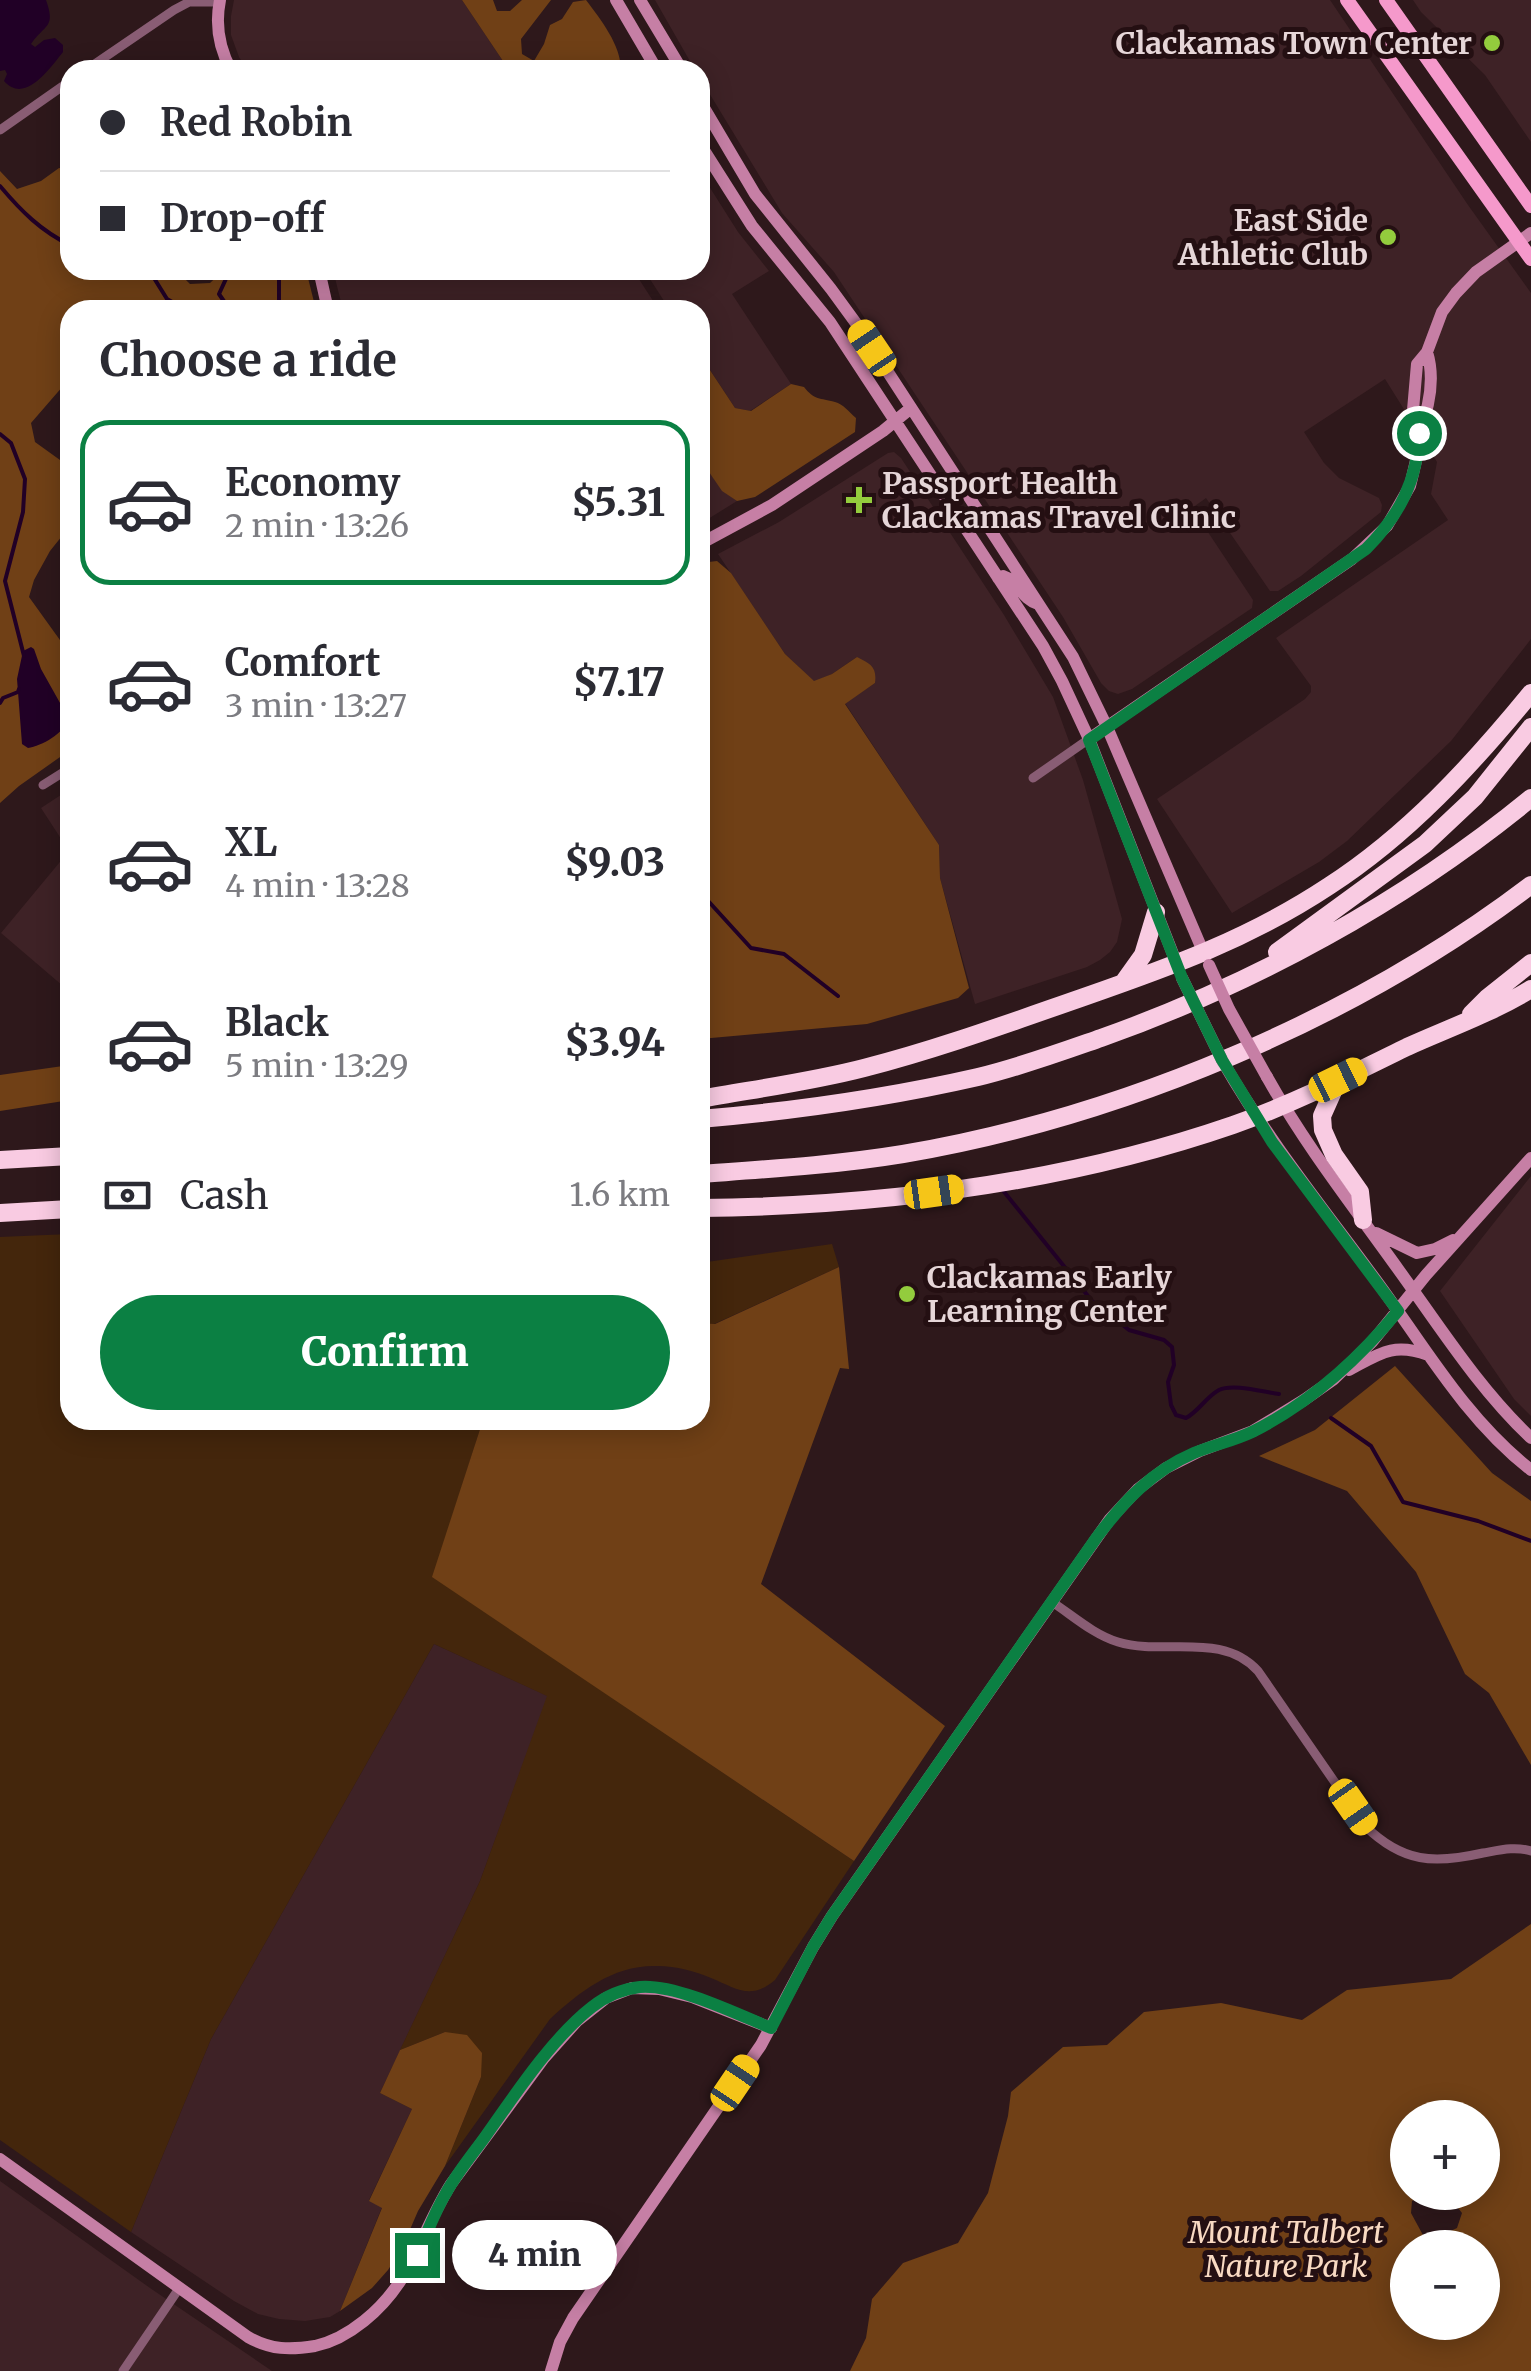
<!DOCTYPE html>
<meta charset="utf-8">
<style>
:root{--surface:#fff;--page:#f7f7f7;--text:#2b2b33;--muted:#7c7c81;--line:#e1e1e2;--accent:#0b8043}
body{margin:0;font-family:Merriweather,serif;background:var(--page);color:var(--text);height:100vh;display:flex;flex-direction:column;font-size:38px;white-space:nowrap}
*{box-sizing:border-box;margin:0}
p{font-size:32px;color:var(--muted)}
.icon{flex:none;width:55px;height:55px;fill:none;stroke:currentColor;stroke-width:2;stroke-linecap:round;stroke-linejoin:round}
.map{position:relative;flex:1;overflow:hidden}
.side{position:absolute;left:60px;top:300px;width:650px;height:1130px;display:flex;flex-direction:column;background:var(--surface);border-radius:30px;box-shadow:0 5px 25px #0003}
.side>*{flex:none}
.hud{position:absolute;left:60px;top:60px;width:650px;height:220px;border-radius:30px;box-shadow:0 5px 25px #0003;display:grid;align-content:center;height:220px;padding:0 40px;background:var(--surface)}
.fabs{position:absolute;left:1390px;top:2100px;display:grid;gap:20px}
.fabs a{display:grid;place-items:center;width:110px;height:110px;border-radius:50%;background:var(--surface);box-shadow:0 5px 25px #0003;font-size:50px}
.end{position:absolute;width:45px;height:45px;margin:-22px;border:12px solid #0b8043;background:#fff;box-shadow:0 0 0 5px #fff}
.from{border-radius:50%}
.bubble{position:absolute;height:70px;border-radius:35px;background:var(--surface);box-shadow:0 5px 25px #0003;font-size:32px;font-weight:800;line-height:70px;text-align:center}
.car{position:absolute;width:30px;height:60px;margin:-30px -15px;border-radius:12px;box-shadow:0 0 8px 2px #0007;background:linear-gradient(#f5c518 24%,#345 0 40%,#f5c518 0 76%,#345 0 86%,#f5c518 0)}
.hud b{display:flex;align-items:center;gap:35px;height:95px;font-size:38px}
.hud b+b{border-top:2px solid var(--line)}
.hud i{width:25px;height:25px;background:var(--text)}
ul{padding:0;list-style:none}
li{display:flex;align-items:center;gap:30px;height:165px;margin:0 20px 15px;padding:0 20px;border:5px solid transparent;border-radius:30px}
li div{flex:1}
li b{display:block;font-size:38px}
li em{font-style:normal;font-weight:800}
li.selected{border-color:var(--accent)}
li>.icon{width:90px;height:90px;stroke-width:1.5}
h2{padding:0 40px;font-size:45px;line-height:120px}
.pay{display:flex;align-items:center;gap:25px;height:110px;padding:0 40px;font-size:38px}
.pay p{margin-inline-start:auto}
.button{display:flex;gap:20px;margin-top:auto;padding:20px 40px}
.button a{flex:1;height:115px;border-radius:60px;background:var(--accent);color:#fff;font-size:40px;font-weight:800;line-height:115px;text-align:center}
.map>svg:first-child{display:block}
</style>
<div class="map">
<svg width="1531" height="2371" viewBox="0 0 1531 2371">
<rect width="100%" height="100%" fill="#2e181b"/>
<!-- built -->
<path fill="#3e2226" d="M234,0H462L509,70H247L239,57L231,35V16Z
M655,0H1330L1468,205L1531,293V639L1451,741L1347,841L1319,862L1232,913L1157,799L1305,699L1311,692V686L1276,638L1448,520L1431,494L1437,462L1385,379L1304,432L1324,463L1339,478L1379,498L1382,505L1381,512L1301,576L1278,591H1270L1206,498L1192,508L1253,600L1252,608L1132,689L1118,694L1109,691L1101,683L1063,617L834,272L782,213L700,78V70H695Z
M1413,0H1531V142L1485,75L1421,12Z
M700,172L738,232L769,271L732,294L791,384L750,411L735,408L700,355V310H670L644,270H700Z
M333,270H633L659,310H343Z
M894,452L901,458L1004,615L1053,697L1083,780L1122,919L1117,942L1110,952L1100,960L1087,967L975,1004L940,878L939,845L845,703L875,683L857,657L832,674L814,682L785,654L718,554L779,522L888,453Z
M700,459L722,490L737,501L700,524Z
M70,789V992L1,933L69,851L41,808Z
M1531,1176V1416L1514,1399L1440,1291Z
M434,1644L548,1696L480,1881L380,2093L412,2109L369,2200L382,2207L340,2311L330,2317L305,2321L279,2319L258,2314L234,2301L131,2232L211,2039Z
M0,2181L150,2288L272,2371H0Z"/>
<!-- green -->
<path fill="#44260c" d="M70,1234V1420H483L433,1577L854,1861L775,1980C750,2001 736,1988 711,1978C695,1971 676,1966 658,1966C615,1964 580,1991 550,2019L445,2166L481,2077L445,2032L400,2050L480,1881L547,1696L434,1644L211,2039L131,2232L0,2140V1237Z
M832,1244L839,1267L714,1324L700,1323V1263Z"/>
<!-- forest -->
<path fill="#704016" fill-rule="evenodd" d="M462,0H493L497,11H510L522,0H551L521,39L522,54L534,61L544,44L550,25L562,19L573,2L586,0C601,20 621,45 621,70H509Z
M59,168L70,170V270H176L190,284L210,283L224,270H306L316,310H70V378L31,423L35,442L60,460L70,473V526L50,551L34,580L29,597L70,654V750L19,786L0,803V171L17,189L41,181Z
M700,355L735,408L751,411L791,384L804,387C814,400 820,398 835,402C843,404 849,412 856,418L855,432L755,497L737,501L722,491L700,459Z
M717,561L731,573L785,654L814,681L832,674L857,657C871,664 877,667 875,683L845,704L939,845L940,878L969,988L958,998L867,1024L700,1039V563Z
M70,1065V1100L0,1111V1075Z
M839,1267L849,1369L840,1368L761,1584L945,1726L854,1861L432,1577L483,1420H700V1323L715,1324Z
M1395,1366L1492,1473L1531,1501V1765L1489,1693L1465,1674L1416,1572L1347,1491L1259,1456L1315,1430Z
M1531,1924V2371H850L866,2338L872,2299L903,2263L958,2243L988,2193L1008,2116L1011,2092L1063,2047L1107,2045L1144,2012L1221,2003L1302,2020L1347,1990L1451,1979ZM1408,2118H1482V2192L1437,2193L1447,2194L1462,2213L1457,2228L1440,2236L1424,2237L1411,2213L1412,2201L1428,2193L1408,2192ZM1408,2248H1482V2322H1408Z
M445,2032L467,2035L482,2053L481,2077L445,2166L418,2211L402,2248L388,2270L372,2288L340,2311L382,2208L369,2201L412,2109L380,2093L400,2050Z"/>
<!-- water -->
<path fill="#210026" d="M0,0H46C56,28 45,24 31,44L35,47L44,40L55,38L63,45V52C50,68 25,105 4,81L7,74L5,70L0,71Z
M31,647L34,649L41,669L69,719C64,733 42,746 28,748L22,744L17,679L23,651Z"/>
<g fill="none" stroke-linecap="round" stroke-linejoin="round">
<!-- stream -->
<path stroke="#210026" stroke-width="4" d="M0,186C21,211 41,231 70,245
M149,270L167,299L186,310
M230,270L219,294L230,310
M273,270L279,279V310
M0,434L11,443L25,479L23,512L5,581L24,656
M0,703L3,698L18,692L19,689
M700,892L751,948L784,954L838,996
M1001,1188L1092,1301L1129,1330L1164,1340L1172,1347L1174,1365L1168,1382L1171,1405L1176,1415L1186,1418C1199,1411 1206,1397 1219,1390C1233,1383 1263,1392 1279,1394
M1331,1418L1371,1446L1403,1502L1478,1521L1531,1541"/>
<!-- street -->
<path stroke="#895d74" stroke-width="9" d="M86,70L174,10L189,2H219
M0,130L70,81
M1033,778L1089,739
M43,785L70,768
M1052,1602C1072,1615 1094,1635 1118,1642C1164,1656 1222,1631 1258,1671L1365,1826C1403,1863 1434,1864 1483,1853C1500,1850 1515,1846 1531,1851
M123,2371L180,2287"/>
<!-- secondary -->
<path stroke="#c67fa5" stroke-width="12" d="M220,0C215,25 219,48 231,70
M616,0L657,70
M640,0L682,70
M700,101L755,194L831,289L858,326L1073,657L1107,727L1205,956
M700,144L752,226L830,322L1043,646L1062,681L1089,739L1178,967
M319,270L328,310
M1419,433C1429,408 1435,378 1427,352
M700,544L772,505L883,431L911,408
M998,578L1003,576C1019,581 1021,599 1038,604
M1089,739L1352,559L1387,526L1410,486L1419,448V433L1413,410L1417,364L1427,352L1442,312L1456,293L1476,272L1531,233
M1223,1062C1269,1142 1327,1213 1381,1287C1427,1351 1468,1421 1531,1470
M1267,1077C1305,1145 1353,1206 1398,1269C1440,1327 1479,1389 1531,1438
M1376,1233L1417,1253L1435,1249L1453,1240
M1349,1370C1379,1354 1393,1342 1428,1355
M0,2159L248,2337C271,2350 290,2350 315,2346C334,2342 349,2333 364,2321C413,2282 419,2235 451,2184L544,2058L577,2021L606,1998L632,1988L659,1989L692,1997L771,2028
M551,2371L560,2342L573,2318L761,2045L813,1947L832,1916L1110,1519L1138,1489L1166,1468L1200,1451L1253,1431L1304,1400L1334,1379L1372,1342L1426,1275L1531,1158"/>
<!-- primary -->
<path stroke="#f599cb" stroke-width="14" d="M1347,0L1531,259
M1386,0L1531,206"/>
<!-- highway -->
<path stroke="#f9cbe2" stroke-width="18" d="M1277,952L1425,844L1475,797L1531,727
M1123,983L1143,955L1156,912
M1471,1014L1487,998L1531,963
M1338,1080L1322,1116L1323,1130L1334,1155L1360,1192L1363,1220
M700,1099C755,1089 810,1082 864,1068C938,1049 1009,1023 1081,998C1170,967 1249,939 1329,886C1408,835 1472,765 1531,693
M700,1119C794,1111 886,1098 978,1077C1020,1067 1061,1052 1101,1038C1256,983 1404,902 1531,798
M0,1160L70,1156
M700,1174C768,1169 836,1165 903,1154C1121,1117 1355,1019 1531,885
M700,1208C880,1206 1062,1184 1233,1125C1293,1104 1350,1075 1407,1047C1449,1028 1492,1013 1531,989
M0,1213L70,1209"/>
<!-- secondary-bridge -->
<path stroke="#c67fa5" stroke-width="12" d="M1209,965L1229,1009L1267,1077
M1182,978L1223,1062"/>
</g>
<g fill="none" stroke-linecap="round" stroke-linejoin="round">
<!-- route -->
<path stroke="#0b8043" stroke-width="12" d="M417,2255C427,2234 434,2213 446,2193C457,2173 472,2155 485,2137C514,2096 552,2038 592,2007C606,1996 622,1989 640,1987C676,1984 737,2014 771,2028L813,1947L832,1916L1097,1537C1124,1501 1152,1471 1194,1453C1213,1445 1233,1441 1252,1432C1310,1403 1357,1361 1398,1311L1272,1142L1222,1060L1182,978L1089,740L1366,549C1399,516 1418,480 1419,433"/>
</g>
<!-- markers -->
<g fill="#93cc3d" stroke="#240f12" stroke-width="4">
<circle cx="1492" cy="43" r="10"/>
<circle cx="1388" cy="237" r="10"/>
<path d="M854 485h10v10h10v10h-10v10h-10v-10h-10v-10h10z"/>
<circle cx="907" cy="1294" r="10"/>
</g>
<g text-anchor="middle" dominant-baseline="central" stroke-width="10" stroke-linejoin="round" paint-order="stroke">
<!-- poi labels -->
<g font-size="30" font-weight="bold" fill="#e6d6d8" stroke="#240f12" text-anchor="end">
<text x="1472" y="43">Clackamas Town Center</text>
<text x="1368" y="220">East Side<tspan x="1368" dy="34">Athletic Club</tspan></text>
<text x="882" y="483" text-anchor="start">Passport Health<tspan x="882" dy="34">Clackamas Travel Clinic</tspan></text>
<text x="927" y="1277" text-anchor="start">Clackamas Early<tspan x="927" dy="34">Learning Center</tspan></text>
</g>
<!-- park labels -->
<g font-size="30" font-style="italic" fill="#f9dac3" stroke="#240f12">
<text x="1286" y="2232">Mount Talbert<tspan x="1286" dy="34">Nature Park</tspan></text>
</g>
</g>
</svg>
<div class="fabs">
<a>+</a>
<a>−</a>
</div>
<i class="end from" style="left:1419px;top:433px"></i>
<i class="end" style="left:417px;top:2255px"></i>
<div class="bubble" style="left:452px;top:2220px;width:165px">4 min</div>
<i class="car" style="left:872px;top:348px;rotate:326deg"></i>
<i class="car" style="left:1338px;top:1080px;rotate:64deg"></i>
<i class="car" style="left:934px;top:1192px;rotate:82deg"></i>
<i class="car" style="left:1353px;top:1807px;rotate:145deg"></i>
<i class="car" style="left:735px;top:2083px;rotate:34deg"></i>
<div class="hud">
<b><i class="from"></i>Red Robin</b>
<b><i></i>Drop-off</b>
</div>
<section class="side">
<h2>Choose a ride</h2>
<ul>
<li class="selected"><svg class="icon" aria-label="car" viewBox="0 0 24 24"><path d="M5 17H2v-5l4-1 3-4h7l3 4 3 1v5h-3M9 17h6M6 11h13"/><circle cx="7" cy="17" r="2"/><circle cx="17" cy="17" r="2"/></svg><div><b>Economy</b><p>2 min · 13:26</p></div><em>$5.31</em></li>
<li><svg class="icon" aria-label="car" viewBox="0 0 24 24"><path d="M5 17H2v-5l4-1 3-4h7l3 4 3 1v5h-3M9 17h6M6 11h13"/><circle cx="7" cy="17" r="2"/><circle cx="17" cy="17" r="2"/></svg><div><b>Comfort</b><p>3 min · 13:27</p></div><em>$7.17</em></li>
<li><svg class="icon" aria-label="car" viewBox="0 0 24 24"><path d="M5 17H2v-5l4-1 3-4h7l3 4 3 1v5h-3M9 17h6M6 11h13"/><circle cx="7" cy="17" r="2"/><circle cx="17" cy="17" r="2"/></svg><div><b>XL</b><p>4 min · 13:28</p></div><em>$9.03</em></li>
<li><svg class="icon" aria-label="car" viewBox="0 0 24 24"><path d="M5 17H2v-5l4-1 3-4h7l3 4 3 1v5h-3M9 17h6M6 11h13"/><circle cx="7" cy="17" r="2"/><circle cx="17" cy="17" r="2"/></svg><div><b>Black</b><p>5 min · 13:29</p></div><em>$3.94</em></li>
</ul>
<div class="pay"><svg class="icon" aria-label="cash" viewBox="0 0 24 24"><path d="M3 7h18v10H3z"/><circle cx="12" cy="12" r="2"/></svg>Cash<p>1.6 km</p></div>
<div class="button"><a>Confirm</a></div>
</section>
</div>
